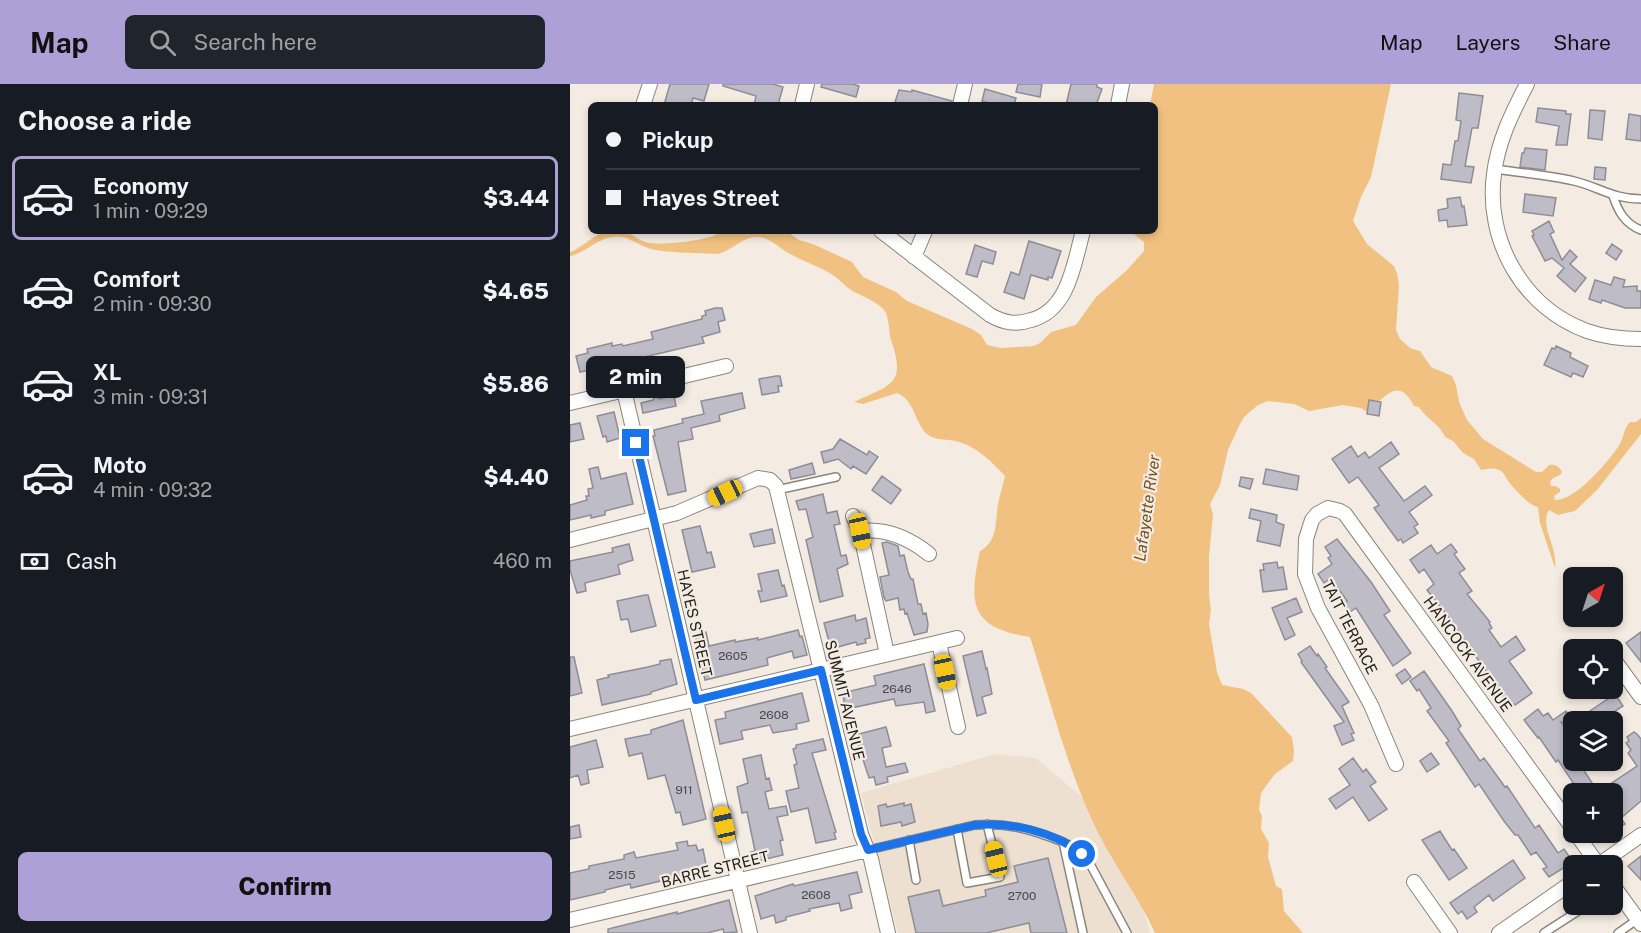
<!DOCTYPE html>
<meta charset="utf-8">
<style>
:root{--surface:#171b24;--page:#20242c;--text:#f1f3f6;--muted:#9ea1a6;--line:#363941;--accent:#ada0d7}
body{margin:0;font-family:"Public Sans",sans-serif;background:var(--page);color:var(--text);height:100vh;display:flex;flex-direction:column;font-size:22px;white-space:nowrap}
*{box-sizing:border-box;margin:0}
p{font-size:20px;color:var(--muted)}
.icon{flex:none;width:33px;height:33px;fill:none;stroke:currentColor;stroke-width:2;stroke-linecap:round;stroke-linejoin:round}
.map{position:relative;flex:1;overflow:hidden}
.side{display:flex;flex-direction:column;background:var(--surface);width:570px}
.side>*{flex:none}
.guide{position:absolute;left:18px;top:18px;width:570px;height:132px;border-radius:9px;box-shadow:0 3px 9px #0003;display:grid;align-content:center;height:132px;padding:0 18px;background:var(--surface)}
.needle{width:39px;rotate:39deg}
.buttons{position:absolute;left:993px;top:483px;display:grid;gap:12px}
.buttons a{display:grid;place-items:center;width:60px;height:60px;border-radius:9px;background:var(--surface);box-shadow:0 3px 9px #0003;font-size:30px}
.end{position:absolute;width:27px;height:27px;margin:-14px;border:8px solid #1a73e8;background:#fff;box-shadow:0 0 0 3px #fff}
.from{border-radius:50%}
.bubble{position:absolute;height:42px;border-radius:9px;background:var(--surface);box-shadow:0 3px 9px #0003;font-size:20px;font-weight:800;line-height:42px;text-align:center}
.car{position:absolute;width:18px;height:36px;margin:-18px -9px;border-radius:8px;box-shadow:0 0 4px 2px #0007;background:linear-gradient(#f5c518 24%,#345 0 40%,#f5c518 0 76%,#345 0 86%,#f5c518 0)}
.guide b{display:flex;align-items:center;gap:21px;height:57px;font-size:22px}
.guide b+b{border-top:2px solid var(--line)}
.guide i{width:15px;height:15px;background:var(--text)}
ul{padding:0;list-style:none}
li{display:flex;align-items:center;gap:18px;height:84px;margin:0 12px 9px;padding:0 6px;border:3px solid transparent;border-radius:9px}
li div{flex:1}
li b{display:block;font-size:22px}
li em{font-style:normal;font-weight:800}
li.current{border-color:var(--accent)}
li>.icon{width:54px;height:54px;stroke-width:1.5}
h2{padding:0 18px;font-size:27px;line-height:72px}
.pay{display:flex;align-items:center;gap:15px;height:66px;padding:0 18px;font-size:22px}
.pay p{margin-inline-start:auto}
.action{display:flex;gap:12px;margin-top:auto;padding:12px 18px}
.action a{flex:1;height:69px;border-radius:9px;background:var(--accent);color:#111;font-size:24px;font-weight:800;line-height:69px;text-align:center}
header{display:flex;align-items:center;gap:36px;box-sizing:border-box;height:84px;padding:0 30px;background:var(--accent);color:#111}
header strong{font-size:28px}
nav{display:flex;gap:33px;margin-inline-start:auto;font-size:21px}
.search{width:420px;height:54px;background:var(--page);display:flex;align-items:center;gap:15px;box-sizing:border-box;padding:0 21px;border-radius:9px;color:var(--muted);font-size:22px}
main{display:flex;flex:1;min-height:0}
.map>svg:first-child{display:block}
</style>
<header>
<strong>Map</strong>
<div class="search"><svg class="icon" aria-label="search" viewBox="0 0 24 24"><circle cx="10" cy="10" r="6"/><path d="M15 15l6 6"/></svg>Search here</div>
<nav><a>Map</a><a>Layers</a><a>Share</a></nav>
</header>
<main>
<section class="side">
<h2>Choose a ride</h2>
<ul>
<li class="current"><svg class="icon" aria-label="car" viewBox="0 0 24 24"><path d="M5 17H2v-5l4-1 3-4h7l3 4 3 1v5h-3M9 17h6M6 11h13"/><circle cx="7" cy="17" r="2"/><circle cx="17" cy="17" r="2"/></svg><div><b>Economy</b><p>1 min · 09:29</p></div><em>$3.44</em></li>
<li><svg class="icon" aria-label="car" viewBox="0 0 24 24"><path d="M5 17H2v-5l4-1 3-4h7l3 4 3 1v5h-3M9 17h6M6 11h13"/><circle cx="7" cy="17" r="2"/><circle cx="17" cy="17" r="2"/></svg><div><b>Comfort</b><p>2 min · 09:30</p></div><em>$4.65</em></li>
<li><svg class="icon" aria-label="car" viewBox="0 0 24 24"><path d="M5 17H2v-5l4-1 3-4h7l3 4 3 1v5h-3M9 17h6M6 11h13"/><circle cx="7" cy="17" r="2"/><circle cx="17" cy="17" r="2"/></svg><div><b>XL</b><p>3 min · 09:31</p></div><em>$5.86</em></li>
<li><svg class="icon" aria-label="car" viewBox="0 0 24 24"><path d="M5 17H2v-5l4-1 3-4h7l3 4 3 1v5h-3M9 17h6M6 11h13"/><circle cx="7" cy="17" r="2"/><circle cx="17" cy="17" r="2"/></svg><div><b>Moto</b><p>4 min · 09:32</p></div><em>$4.40</em></li>
</ul>
<div class="pay"><svg class="icon" aria-label="cash" viewBox="0 0 24 24"><path d="M3 7h18v10H3z"/><circle cx="12" cy="12" r="2"/></svg>Cash<p>460 m</p></div>
<div class="action"><a>Confirm</a></div>
</section>
<div class="map">
<svg width="1071" height="849" viewBox="0 0 1071 849">
<rect width="100%" height="100%" fill="#f4ece2"/>
<!-- built -->
<path fill="#ede0d0" d="M426,670L466,674L525,724L567,805L580,849H328L291,709Z"/>
<!-- water -->
<path fill="#f1c181" d="M584,0H821L801,93L791,113L783,137L797,160L824,182L827,189L829,201L826,246L830,255L840,264L850,267L861,283L882,292L886,301L889,318L897,336L913,355L966,388H972L979,381C985,380 989,382 992,388L990,391L983,394L980,398L981,402H986L990,405V408L984,412L985,416C1005,417 1038,378 1048,363C1054,355 1053,345 1060,338H1066L1071,334V350L1027,406L1005,427L988,431L979,426C969,442 988,463 985,484L970,439L968,423C961,423 944,405 939,398C935,393 934,386 926,385C922,384 916,385 911,386L904,375L893,369L883,357L875,353C870,340 856,335 849,323L844,322C828,290 814,315 797,328L791,324L773,321L739,327L724,320L698,317L688,321L674,333L670,340L658,366L650,401L640,420L643,430L639,473V510L641,526L639,540L647,588L652,601L673,605L681,609L722,653L724,667L723,677L705,690L691,709L689,726L692,732L691,745L699,759L698,773L706,802L712,805L714,827L733,849H585C568,811 539,775 522,736C495,677 480,615 460,553C401,544 398,521 410,467C428,457 425,439 428,420C430,411 433,401 435,392C423,379 407,363 389,358C378,354 367,358 357,350C344,338 345,316 327,309L293,320L284,318C320,301 337,301 321,256C319,248 319,237 316,229C310,218 291,212 281,206C275,202 270,196 263,191C251,183 235,178 222,171C210,166 200,152 185,153C172,154 162,166 148,170C132,169 90,169 78,164C66,160 56,150 42,153C27,155 15,169 0,172V168L5,166C15,160 26,150 37,147C59,142 65,157 80,159C94,161 142,157 152,147H216L229,156L243,160L282,178L293,193L326,208L337,217L402,245L411,251L417,261L430,264L464,262L470,259L481,248L506,241L526,213L556,187L574,167V158L560,147H585V21H580Z"/>
<!-- building -->
<path fill="#bdbcc7" stroke="#8e8d97" stroke-width="1.5" d="M100,0H139L134,17L123,14L121,21H94Z
M153,0H203L213,3L208,21H184L186,12L153,2Z
M252,0H283L289,2L286,13L251,3Z
M448,0H472L470,13L446,8Z
M501,0H527V3L532,5L526,21H496Z
M415,5L446,14L444,21H426L412,17Z
M329,6L342,8V6L382,17L381,21H335L325,18Z
M889,9L913,12L908,44H902L895,82L904,83L901,99L871,95L873,80L881,81L885,57H888L891,37L886,36Z
M968,24L996,27V30H1001L997,61H986L989,42L966,38Z
M1020,26L1035,27L1032,56L1018,54Z
M1059,30L1071,32V57L1056,55Z
M955,64L977,66L975,86L950,83L952,69H954Z
M1025,83L1036,84L1035,96L1024,95Z
M955,110L986,114L983,132L953,128Z
M890,113L892,123L894,122L897,141L878,143L877,136L869,137L868,126L878,124L877,115Z
M979,137L984,148L980,150L992,176L1000,166L1007,173L1000,180L1016,194L1005,208L987,192L994,184L982,174L975,177L962,152L964,151L962,147Z
M459,157L491,167L482,194L478,193V196L461,191L454,215L434,208L441,188L449,191Z
M1042,160L1052,167L1046,176L1036,169Z
M405,161L426,168L423,180L412,177L407,193L396,190Z
M1044,193L1055,196L1053,203L1067,202V207H1071V224H1055L1032,216L1031,219L1019,215L1025,196L1041,201Z
M145,224H152L155,236L148,238L150,248L132,253L134,259L10,288L6,272L18,269L17,265L42,259V262L52,260L53,262L83,255L81,248L132,235V232L136,231L135,227Z
M986,262L1001,269L1000,273L1018,282L1013,293L1003,289L1001,293L974,281L982,264L985,265Z
M206,292H210L212,302H208L209,308L192,311L189,295Z
M172,309L175,324L149,331L150,337L121,344L123,355L108,358L116,407L98,411L83,352H85L84,346L113,339L112,335L134,330L131,317Z
M86,312L89,315L104,312L106,322L73,329L71,319L83,316Z
M799,316L811,318L809,332L797,330Z
M44,328L50,354L37,358L36,352L33,353L27,332Z
M10,339L14,355L0,358V341Z
M270,355L297,371L299,367L308,373L296,390L283,382L281,385L268,375L254,379L251,368L263,365Z
M821,358L829,370L809,384L834,417L855,402L862,411L839,428L848,440L844,443L848,449L833,459L831,455L828,457L804,424L809,421L788,393L779,399L762,375L781,362L788,373L795,368L799,374Z
M242,379L245,390L221,395L219,386Z
M28,383L31,395L56,389L63,420L35,427V431L21,434V431L0,436V421L17,416L16,412H19L18,405L23,404L19,385Z
M696,385L729,392L727,406L693,400Z
M312,392L331,406L321,420L302,406Z
M671,393L683,395L680,405L669,402Z
M253,410L257,429L267,427L270,440L264,441L271,472L276,471L278,480L267,485L273,512L250,518L236,456L243,453L236,425L229,426L226,417Z
M681,425L707,431L706,438L714,441L710,462L687,457L691,437L679,434Z
M130,442L137,469L141,468L145,483L122,488L112,446Z
M202,445L205,459L184,463L180,450Z
M767,455L801,498L820,527L814,531L841,569L823,582L786,524L780,528L774,519L777,517L761,494L754,499L748,490L762,480L758,474L761,472L755,463Z
M317,458L328,462L330,472L334,471L338,488L341,495H343L348,520H351L353,530L356,529L358,540L357,548L344,551L337,529L335,530L334,525L330,526L328,514L316,517L314,514L310,493L319,491L312,459Z
M59,460L63,476L48,481L50,490L15,499L16,507L7,509L0,486V477L43,468L42,464Z
M881,460L887,468L884,470L895,485L889,489L902,507L897,510L920,538L919,539L922,544L919,546L931,563L946,552L955,566L939,577L962,609L945,621L944,620L940,622L880,535L857,506L864,500L854,485L849,489L840,476L861,461L867,470Z
M707,478L708,484L713,483L717,505L693,508L690,486H694L693,480Z
M208,486L212,502L214,501L217,512L191,518L188,507H192L188,490Z
M75,511H78L86,542L61,548L58,535L51,536L47,517Z
M726,514L732,528L717,534L725,551L715,556L702,524Z
M285,531L286,537L296,534L300,554L295,555L296,559L287,561L286,558L261,565L254,539Z
M228,546L230,553L232,552L237,571L224,574L222,567L197,574L198,581L135,596L125,550L136,548L139,562L165,556V558L188,554V556Z
M1071,548V578L1056,559Z
M740,562L747,572L748,570L757,583L755,584L779,618L772,622L784,649L781,650L784,656L772,661L764,642L774,638L731,578L732,577L728,570Z
M412,567L416,585L417,584L422,610L412,613L416,629L407,632L393,572Z
M0,573H4L12,609L0,612Z
M101,575L107,600L81,608V610L32,621L27,596L39,593L38,591L78,583L90,580V577Z
M354,580L365,627L356,629L354,618L326,622L324,615L276,625L272,609L306,601L304,592Z
M835,585L841,593L832,600L826,591Z
M854,587L882,627L891,642L888,645L910,677L914,674L935,703L937,702L965,744L969,741L988,769L994,765L1003,778L979,793L973,785L977,783L966,768L961,771L948,751H945L934,737L909,700L905,703L876,659L879,657L857,627L861,624L849,605L847,607L840,597Z
M232,609L239,637L226,640L227,645L203,649L200,641L171,647L173,655L150,660L145,636L156,634L155,628Z
M1045,610L1053,622L1028,638L1020,627Z
M968,625L973,632L978,629L983,636L996,627L1003,638H991L1004,656V676H1007L1028,708L1067,682L1058,669L1061,666L1056,659L1059,657L1057,653L1064,648L1067,650L1071,655V717L1051,734L1055,740L1042,748V710H1003L999,704L1004,700L988,676L986,678L969,653L968,654L954,636Z
M113,636L136,735L113,741L110,728L106,729L95,691L78,695L72,669L59,672L55,655L81,650V646Z
M316,643L321,662L312,664L316,683L335,679L338,688L317,693L318,698L306,701L304,693L299,694L285,651Z
M253,655L256,666L242,669L266,748L264,749L266,755L246,759L238,724L221,728L216,707L229,704L224,681L227,680L223,665L226,664V661Z
M26,656L33,683L17,686L19,699L11,701L8,691L0,694V663Z
M861,669L869,680L857,688L850,677Z
M191,671L196,695L199,694L202,706L195,708L199,725L216,722L218,731L207,733L213,756L210,757L213,771L184,778L181,768L185,767L177,728L172,729L167,703L178,699L173,675Z
M783,674L793,688L796,685L806,698L800,702L817,725L799,737L783,713L766,725L759,715L780,701L769,685Z
M334,719V722L341,720L345,738L332,742L331,738L311,742L308,722L316,720L317,723Z
M9,741L11,753L0,755V743Z
M870,747L882,766L884,765L897,784L879,796L852,756Z
M117,757L118,762L126,761L128,767L133,765L137,786L61,804L60,800L35,806V808L0,816V789L19,785V782L54,775V771L64,768L66,774L108,766L106,759Z
M1071,772V796L1058,782Z
M478,774L497,849H461L459,839L416,849H346L338,813L369,806L373,822L416,812L415,806L448,798L444,782Z
M943,776L955,794L923,817L919,811L904,823L907,828L897,835L892,827L888,830L880,819Z
M287,788L292,808L279,811L282,824L271,827L269,819L239,825L240,827L216,833V836L206,839L204,831L191,835L185,812L223,800L224,802Z
M159,816L167,848L154,849L153,845L137,849H38V845L107,828V830Z"/>
<g fill="none" stroke-linecap="round" stroke-linejoin="round">
<!-- service casing -->
<g stroke="#8c857c" stroke-width="10">
<path id="service" d="M925,85C951,89 978,91 1004,97C1029,103 1043,115 1071,115
M1043,112C1048,127 1055,140 1071,146
M207,406L266,393
M387,745L397,799L430,793L417,740
M339,756L346,796
M298,766L405,741C437,738 463,746 493,758
M513,849L493,758L505,764L519,778L557,849
M974,849L1019,820
M1048,849L1068,835"/>
</g>
<!-- minor casing -->
<g stroke="#8c857c" stroke-width="16">
<path id="minor" d="M957,0C942,29 928,57 924,90C915,156 953,224 1017,247C1034,253 1053,255 1071,255
M73,21L80,0
M232,21L237,0
M390,21L395,0
M548,21L552,0
M311,147L420,231C434,239 446,241 461,236C499,226 504,179 513,147
M344,173L355,147
M54,306L180,849
M0,319L156,282
M283,432L290,447L317,570
M290,447C316,444 339,454 359,470
M0,456L107,429L188,394L200,396L206,402L291,750L301,775L318,849
M369,559L388,643
M1042,573L1071,613
M0,645L387,554
M826,680L801,621L748,524L735,490L736,455L742,436L747,430L758,424L770,427L775,430L1004,746
M1005,748L1029,782
M1027,782L1071,751
M844,798L880,849
M1042,800L1071,840
M0,836L298,766
M929,849L1004,797"/>
</g>
<!-- service -->
<use href="#service" stroke="#fff" stroke-width="7"/>
<!-- minor -->
<use href="#minor" stroke="#fff" stroke-width="14"/>
</g>
<g fill="none" stroke-linecap="round" stroke-linejoin="round">
<!-- route -->
<path stroke="#1a73e8" stroke-width="8" d="M66,359L126,616L251,586L291,750L298,766L405,741C440,738 484,747 512,770"/>
</g>
<g text-anchor="middle" dominant-baseline="central" stroke-width="4.5" stroke-linejoin="round" paint-order="stroke">
<!-- number labels -->
<g font-size="12" fill="#4a4848">
<text x="163" y="572">2605</text>
<text x="327" y="605">2646</text>
<text x="204" y="631">2608</text>
<text x="114" y="706">911</text>
<text x="52" y="791">2515</text>
<text x="246" y="811">2608</text>
<text x="452" y="812">2700</text>
</g>
<!-- street labels -->
<g font-size="15" fill="#23211d" stroke="#f4ece2">
<text transform="translate(125 539) rotate(77)">HAYES STREET</text>
<text transform="translate(780 543) rotate(63)">TAIT TERRACE</text>
<text transform="translate(898 570) rotate(54)">HANCOCK AVENUE</text>
<text transform="translate(275 616) rotate(76)">SUMMIT AVENUE</text>
<text transform="translate(145 785) rotate(-14)">BARRE STREET</text>
</g>
<!-- water labels -->
<g font-size="16" font-style="italic" fill="#715021" stroke="#f4ece2">
<text transform="translate(577 424) rotate(-82)">Lafayette River</text>
</g>
</g>
</svg>
<div class="buttons">
<a><svg class="needle" viewBox="-14 -14 28 28"><path d="M0-13l5 13h-10z" fill="#e53935"/><path d="M0 13l5-13h-10z" fill="#9ea1a6"/></svg></a>
<a><svg class="icon" aria-label="locate" viewBox="0 0 24 24"><circle cx="12" cy="12" r="6"/><path d="M12 2v4M12 18v4M2 12h4M18 12h4"/></svg></a>
<a><svg class="icon" aria-label="layers" viewBox="0 0 24 24"><path d="M12 4l9 5-9 5-9-5zM3 14l9 5 9-5"/></svg></a>
<a>+</a>
<a>−</a>
</div>
<i class="end from" style="left:512px;top:770px"></i>
<i class="end" style="left:66px;top:359px"></i>
<div class="bubble" style="left:16px;top:272px;width:99px">2 min</div>
<i class="car" style="left:155px;top:409px;rotate:245deg"></i>
<i class="car" style="left:290px;top:447px;rotate:168deg"></i>
<i class="car" style="left:375px;top:588px;rotate:168deg"></i>
<i class="car" style="left:154px;top:740px;rotate:347deg"></i>
<i class="car" style="left:426px;top:775px;rotate:346deg"></i>
<div class="guide">
<b><i class="from"></i>Pickup</b>
<b><i></i>Hayes Street</b>
</div>
</div>
</main>
